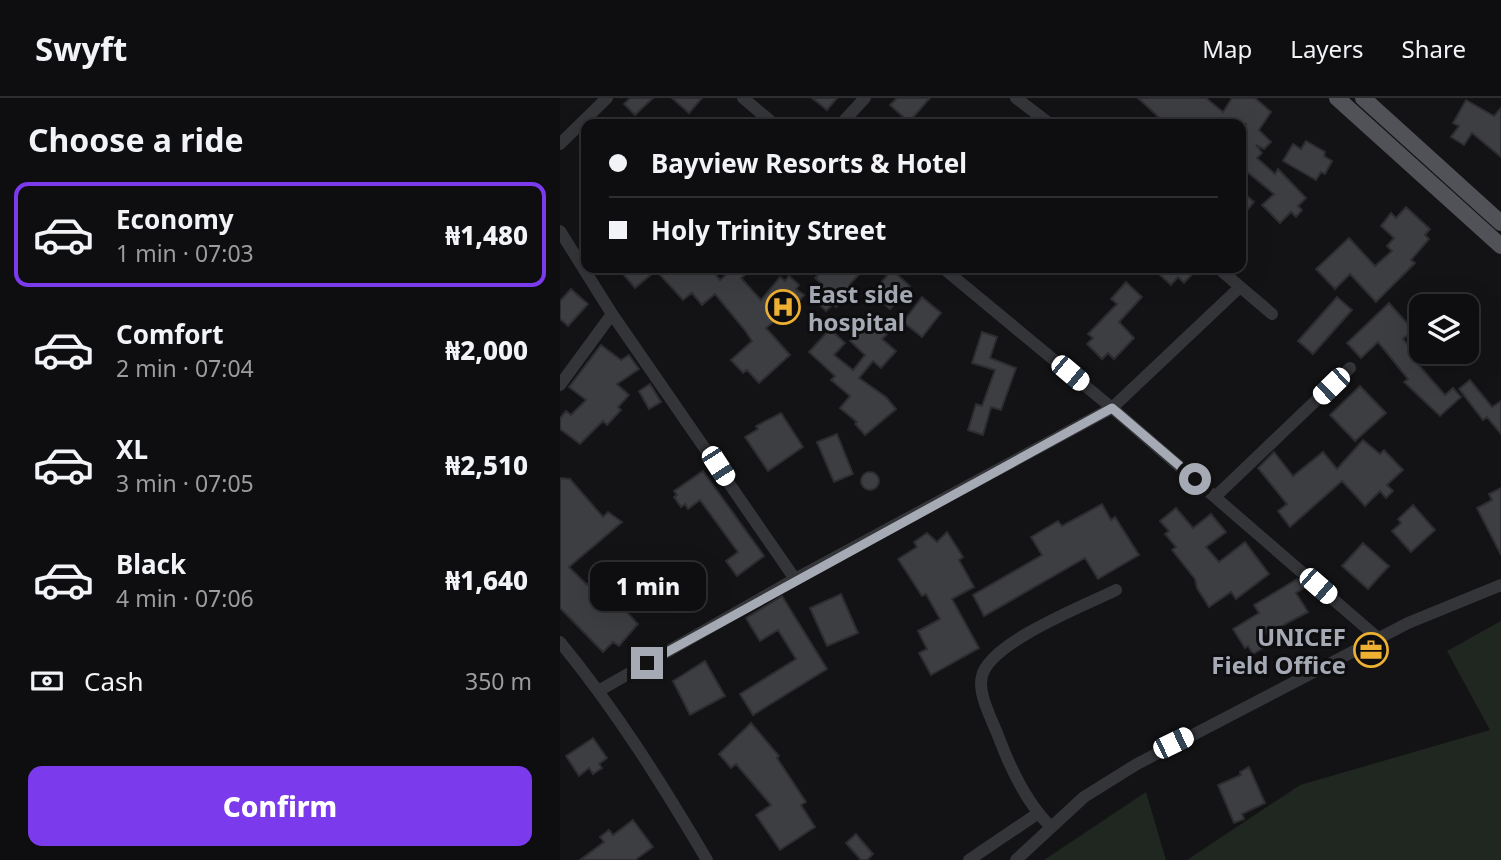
<!DOCTYPE html>
<meta charset="utf-8">
<style>
:root{--surface:#0e0e10;--page:#171719;--text:#f1f3f6;--muted:#9b9c9f;--line:#2e2e30;--accent:#7c3aed}
body{margin:0;font-family:"Noto Sans",sans-serif;background:var(--page);color:var(--text);height:100vh;display:flex;flex-direction:column;font-size:26px;white-space:nowrap}
*{box-sizing:border-box;margin:0}
p{font-size:23px;color:var(--muted)}
.icon{flex:none;width:38px;height:38px;fill:none;stroke:currentColor;stroke-width:2;stroke-linecap:round;stroke-linejoin:round}
.map{position:relative;flex:1;overflow:hidden}
.panel{display:flex;flex-direction:column;background:var(--surface);width:560px}
.panel>*{flex:none}
.guide{position:absolute;left:21px;top:21px;width:665px;height:154px;border-radius:14px;box-shadow:0 7px 28px #0002,0 0 0 2px var(--line);display:grid;align-content:center;height:154px;padding:0 28px;background:var(--surface)}
.tools{position:absolute;left:849px;top:196px;display:grid;gap:14px}
.tools a{display:grid;place-items:center;width:70px;height:70px;border-radius:14px;background:var(--surface);box-shadow:0 7px 28px #0002,0 0 0 2px var(--line);font-size:35px}
.end{position:absolute;width:32px;height:32px;margin:-16px;border:9px solid #a5aab5;background:#111;box-shadow:0 0 0 4px #111}
.from{border-radius:50%}
.bubble{position:absolute;height:49px;border-radius:14px;background:var(--surface);box-shadow:0 7px 28px #0002,0 0 0 2px var(--line);font-size:23px;font-weight:800;line-height:49px;text-align:center}
.car{position:absolute;width:21px;height:42px;margin:-21px -10px;border-radius:9px;box-shadow:0 0 5px 2px #0007;background:linear-gradient(#fff 24%,#345 0 40%,#fff 0 76%,#345 0 86%,#fff 0)}
.guide b{display:flex;align-items:center;gap:24px;height:66px;font-size:26px}
.guide b+b{border-top:2px solid var(--line)}
.guide i{width:18px;height:18px;background:var(--text)}
ul{padding:0;list-style:none}
li{display:flex;align-items:center;gap:21px;height:105px;margin:0 14px 10px;padding:0 14px;border:4px solid transparent;border-radius:14px}
li div{flex:1}
li b{display:block;font-size:26px}
li em{font-style:normal;font-weight:800}
li.current{border-color:var(--accent)}
li>.icon{width:63px;height:63px;stroke-width:1.5}
h2{padding:0 28px;font-size:32px;line-height:84px}
.pay{display:flex;align-items:center;gap:18px;height:77px;padding:0 28px;font-size:26px}
.pay p{margin-inline-start:auto}
.button{display:flex;gap:14px;margin-top:auto;padding:14px 28px}
.button a{flex:1;height:80px;border-radius:14px;background:var(--accent);color:#fff;font-size:28px;font-weight:800;line-height:80px;text-align:center}
header{display:flex;align-items:center;gap:42px;box-sizing:border-box;height:98px;padding:0 35px;background:var(--surface);border-bottom:2px solid var(--line)}
header strong{font-size:33px}
nav{display:flex;gap:38px;margin-inline-start:auto;font-size:24px}
main{display:flex;flex:1;min-height:0}
.map>svg:first-child{display:block}
</style>
<header>
<strong>Swyft</strong>
<nav><a>Map</a><a>Layers</a><a>Share</a></nav>
</header>
<main>
<section class="panel">
<h2>Choose a ride</h2>
<ul>
<li class="current"><svg class="icon" aria-label="car" viewBox="0 0 24 24"><path d="M5 17H2v-5l4-1 3-4h7l3 4 3 1v5h-3M9 17h6M6 11h13"/><circle cx="7" cy="17" r="2"/><circle cx="17" cy="17" r="2"/></svg><div><b>Economy</b><p>1 min · 07:03</p></div><em>₦1,480</em></li>
<li><svg class="icon" aria-label="car" viewBox="0 0 24 24"><path d="M5 17H2v-5l4-1 3-4h7l3 4 3 1v5h-3M9 17h6M6 11h13"/><circle cx="7" cy="17" r="2"/><circle cx="17" cy="17" r="2"/></svg><div><b>Comfort</b><p>2 min · 07:04</p></div><em>₦2,000</em></li>
<li><svg class="icon" aria-label="car" viewBox="0 0 24 24"><path d="M5 17H2v-5l4-1 3-4h7l3 4 3 1v5h-3M9 17h6M6 11h13"/><circle cx="7" cy="17" r="2"/><circle cx="17" cy="17" r="2"/></svg><div><b>XL</b><p>3 min · 07:05</p></div><em>₦2,510</em></li>
<li><svg class="icon" aria-label="car" viewBox="0 0 24 24"><path d="M5 17H2v-5l4-1 3-4h7l3 4 3 1v5h-3M9 17h6M6 11h13"/><circle cx="7" cy="17" r="2"/><circle cx="17" cy="17" r="2"/></svg><div><b>Black</b><p>4 min · 07:06</p></div><em>₦1,640</em></li>
</ul>
<div class="pay"><svg class="icon" aria-label="cash" viewBox="0 0 24 24"><path d="M3 7h18v10H3z"/><circle cx="12" cy="12" r="2"/></svg>Cash<p>350 m</p></div>
<div class="button"><a>Confirm</a></div>
</section>
<div class="map">
<svg width="941" height="762" viewBox="0 0 941 762">
<rect width="100%" height="100%" fill="#131315"/>
<!-- green -->
<path fill="#1f2720" d="M941,523V762H627L740,687L930,632L887,553Z
M586,694L606,762H483H484Z"/>
<!-- building -->
<path fill="#3d3e42" stroke="#2d2d31" stroke-width="2" d="M70,0H93L75,17L64,6Z
M112,0H142L129,15Z
M252,0H277L267,12Z
M337,0H370L349,24L330,7Z
M578,0H646L663,14L672,0H695L711,14L699,32L711,44L704,51L696,47L702,55L697,60L715,76L718,71L746,100L738,108L742,112L736,119L731,114L720,125L702,107L714,96L681,69V39L686,26H606Z
M906,2L934,18L941,10V59L912,35L904,47L891,39L899,28L893,25Z
M746,43L765,54L764,58L772,63L765,76L761,74L756,82L723,63L733,46L741,51Z
M681,93L694,104L681,120Z
M846,109L870,131L865,137L869,141L851,162L855,165L816,204L790,176L775,191L756,171L789,140L815,168L832,153L827,148L834,140L821,128L831,115L836,120Z
M58,170H99L75,190Z
M107,170L110,174L115,170H150L160,182L174,170H193L181,180L201,202L220,179L225,183L229,178L239,187L236,191L244,197L226,219L223,216L206,230L230,257L199,285L187,272L183,275L171,262L192,243L184,231L155,196L142,207L132,195L123,202L99,176Z
M265,170H305L290,186L293,190L276,209L273,206L266,213L252,199L263,187L255,180Z
M607,170H638L624,185L618,179L611,187L600,177Z
M332,172L350,188L330,211L312,195Z
M566,184L582,199L559,224L574,240L554,261L548,255L542,261L527,246L533,240L528,236L557,206L551,201Z
M11,191L28,206L8,228L0,221V203Z
M362,199L381,215L362,239L343,224Z
M777,199L792,212L753,256L738,243Z
M829,205L853,232L843,241L859,260L855,263L885,297L893,290L901,299L880,318L844,284L848,281L818,244L801,260L787,245Z
M310,220L327,236L322,241L336,253L321,270L313,263L299,280L326,299L336,311L305,337L295,326L297,324L280,310L290,298L271,282L275,278L249,254L270,231L285,245L274,257L293,272L305,257L290,243Z
M422,234L437,239L430,260L456,270L441,312L431,309L423,337L408,332L416,306L422,308L435,272L412,265Z
M41,247L61,262L69,257L79,271L57,286L69,297L58,309L61,312L47,327L43,323L20,346L0,331V320L6,313L11,317L26,302L9,289Z
M910,282L932,309L941,303V336L927,319L923,322L899,291Z
M90,286L101,304L89,311L79,293Z
M800,288L826,315L795,343L770,317Z
M221,315L243,349L208,373L185,339L198,331L196,328Z
M277,336L293,376L274,384L257,344Z
M803,342L820,356L824,352L843,372L827,387L833,393L826,400L820,393L805,408L782,383L730,429L718,413L727,406L698,370L714,354L733,378L763,354L777,371Z
M143,373L204,458L177,478L166,463L178,454L140,402L128,411L125,406L121,409L114,399L117,397L114,393Z
M301 383a9 9 0 1 1 18 0a9 9 0 1 1-18 0Z
M0,380L10,381L43,419L48,414L62,424L9,469L27,487L34,479L78,526L59,548L53,544L43,554L0,510Z
M941,390V457L917,410L932,402L929,396Z
M542,406L551,422L555,419L579,457L538,481L525,460L424,518L413,497L482,457L471,439L498,423L502,428Z
M853,407L875,432L851,454L832,433L841,425L838,421Z
M616,410L633,430L651,416L666,434L646,449L659,464L685,444L709,476L676,501L671,494L649,509L637,490L635,481L612,452L616,449L605,436L609,433L600,423Z
M387,434L403,459L399,462L414,489L392,501L419,550L371,577L359,555L367,551L358,533L380,521L366,496L362,498L338,461L357,449L354,444L367,435L377,444Z
M803,445L829,468L808,491L782,468Z
M737,481L745,489L736,495L748,514L701,539L707,548L693,556L688,548L685,550L673,531L699,515L694,507Z
M281,496L298,535L267,548L250,510Z
M222,498L267,571L193,617L180,596L236,561L218,532L200,543L186,520Z
M145,563L165,598L130,617L113,583Z
M191,625L219,658L217,660L246,704L241,707L255,729L220,752L196,717L211,707L176,666L171,670L159,656Z
M33,640L47,660L39,666L42,670L33,676L29,670L19,678L6,658Z
M689,669L705,705L682,716L684,721L674,725L658,687L681,677L680,674Z
M73,722L93,749L75,762H20L44,744L40,739L49,732L53,737Z
M296,736L313,756L307,762H301L286,745Z"/>
<g fill="none" stroke-linecap="round" stroke-linejoin="round">
<!-- minor -->
<path stroke="#343539" stroke-width="12" d="M183,0L214,26
M456,0L490,26
M281,26L305,0
M0,46L47,0
M0,133L52,216L235,481
M383,170L552,310L819,541
M658,170L712,216
M0,287L52,216
M655,399L790,270
M0,544C56,612 102,686 147,762
M40,592L235,481L552,310L680,189
M490,728C466,704 451,672 439,640C433,623 417,596 422,578C430,544 526,507 556,492
M409,762L477,716
M456,762L524,699L577,666L848,525L941,487"/>
<!-- major -->
<path stroke="#505258" stroke-width="16" d="M777,0L941,148
M803,0L941,125"/>
</g>
<g fill="none" stroke-linecap="round" stroke-linejoin="round">
<!-- route -->
<path stroke="#a5aab5" stroke-width="9" d="M87,565L552,310L635,381"/>
</g>
<!-- icons -->
<defs>
<g id="hospital-ring" transform="scale(1.75)"><circle r="9.5" fill="#0e0e10" stroke="#edb033" stroke-width="1.5"/><path d="M-5-5h3v3.5h4V-5h3V5h-3V1.5h-4V5h-3Z" fill="#edb033"/></g>
<g id="office-ring" transform="scale(1.75)"><circle r="9.5" fill="#0e0e10" stroke="#edb033" stroke-width="1.5"/><path d="M-6-3h4V-5.5h4V-3h4V5H-6ZM-1-4.5V-3h2v-1.5ZM-6 0V1H6V0Z" fill="#edb033"/></g>
</defs>
<g fill-rule="evenodd">
<use href="#hospital-ring" x="223" y="209"/>
<use href="#office-ring" x="811" y="552"/>
</g>
<g text-anchor="middle" dominant-baseline="central" stroke-width="6" stroke-linejoin="round" paint-order="stroke">
<!-- poi labels -->
<g font-size="24" font-weight="bold" fill="#a5aab5" stroke="#0e0e10" text-anchor="start">
<text x="248" y="195">East side<tspan x="248" dy="28">hospital</tspan></text>
<text x="786" y="538" text-anchor="end">UNICEF<tspan x="786" dy="28">Field Office</tspan></text>
</g>
</g>
</svg>
<div class="tools">
<a><svg class="icon" aria-label="layers" viewBox="0 0 24 24"><path d="M12 4l9 5-9 5-9-5zM3 14l9 5 9-5"/></svg></a>
</div>
<i class="end from" style="left:635px;top:381px"></i>
<i class="end" style="left:87px;top:565px"></i>
<div class="bubble" style="left:30px;top:464px;width:116px">1 min</div>
<i class="car" style="left:510px;top:275px;rotate:130deg"></i>
<i class="car" style="left:771px;top:288px;rotate:226deg"></i>
<i class="car" style="left:158px;top:368px;rotate:147deg"></i>
<i class="car" style="left:758px;top:488px;rotate:131deg"></i>
<i class="car" style="left:613px;top:645px;rotate:64deg"></i>
<div class="guide">
<b><i class="from"></i>Bayview Resorts &amp; Hotel</b>
<b><i></i>Holy Trinity Street</b>
</div>
</div>
</main>
